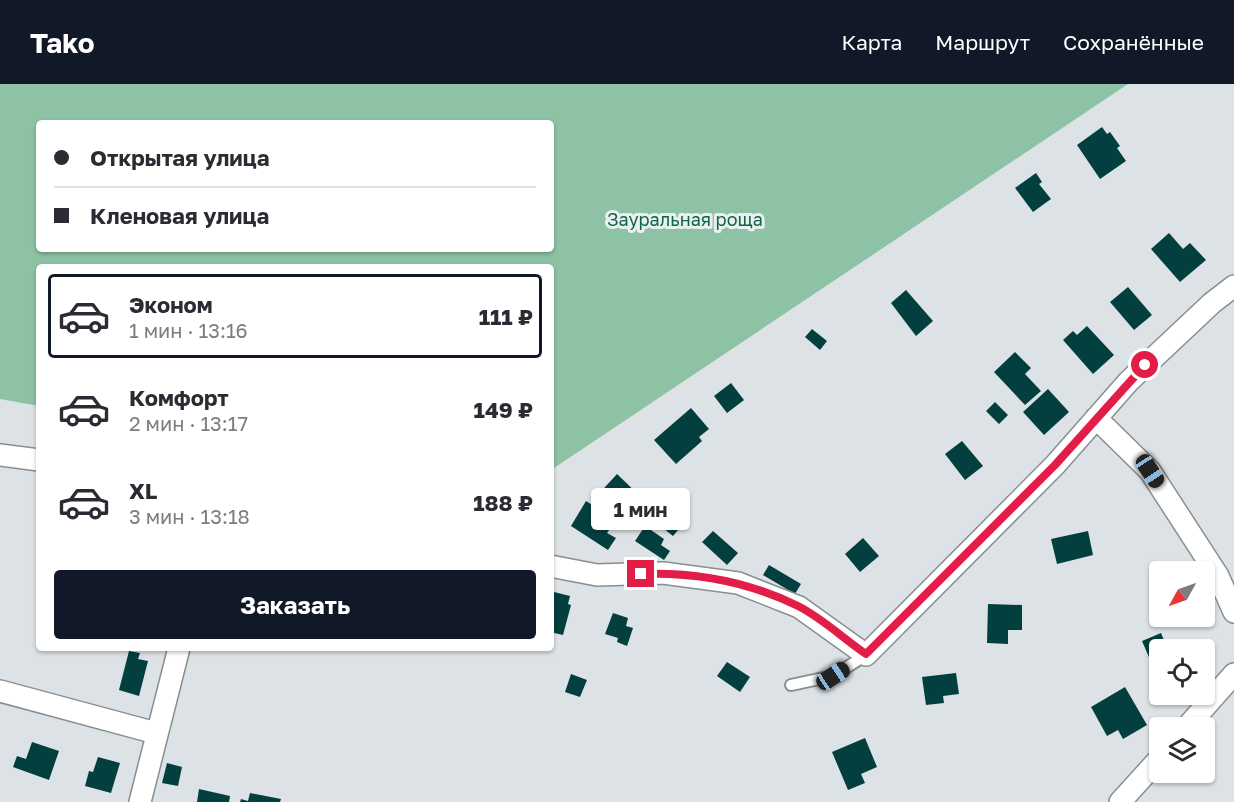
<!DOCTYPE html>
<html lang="ru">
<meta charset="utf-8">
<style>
:root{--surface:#fff;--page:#f7f7f7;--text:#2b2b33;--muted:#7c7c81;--line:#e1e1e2;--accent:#111827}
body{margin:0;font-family:"Golos Text",sans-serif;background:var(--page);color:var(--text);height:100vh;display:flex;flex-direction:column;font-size:22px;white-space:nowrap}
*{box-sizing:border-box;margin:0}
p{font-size:20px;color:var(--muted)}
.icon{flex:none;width:33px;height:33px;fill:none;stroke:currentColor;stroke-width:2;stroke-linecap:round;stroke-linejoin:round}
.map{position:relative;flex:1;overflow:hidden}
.side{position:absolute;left:36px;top:180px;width:518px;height:387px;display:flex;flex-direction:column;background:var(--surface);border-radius:6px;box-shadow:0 2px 4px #0004}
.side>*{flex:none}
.hud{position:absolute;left:36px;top:36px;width:518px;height:132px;border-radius:6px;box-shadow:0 2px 4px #0004;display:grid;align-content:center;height:132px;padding:0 18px;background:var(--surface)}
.needle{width:39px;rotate:230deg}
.controls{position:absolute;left:1149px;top:477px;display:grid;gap:12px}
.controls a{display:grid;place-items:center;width:66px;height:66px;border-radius:6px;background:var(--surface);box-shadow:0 2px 4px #0004;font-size:30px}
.end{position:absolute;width:27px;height:27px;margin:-14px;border:8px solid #e11d48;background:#fff;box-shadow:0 0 0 3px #fff}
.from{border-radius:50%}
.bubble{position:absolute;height:42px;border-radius:6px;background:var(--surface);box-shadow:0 2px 4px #0004;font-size:20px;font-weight:700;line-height:42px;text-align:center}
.car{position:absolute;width:18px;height:36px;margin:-18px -9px;border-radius:8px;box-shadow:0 0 4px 2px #0007;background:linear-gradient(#222 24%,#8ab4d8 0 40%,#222 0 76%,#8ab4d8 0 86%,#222 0)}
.hud b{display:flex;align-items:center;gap:21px;height:57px;font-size:22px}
.hud b+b{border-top:2px solid var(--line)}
.hud i{width:15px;height:15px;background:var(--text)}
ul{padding:10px 0 0;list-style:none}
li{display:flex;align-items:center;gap:18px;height:84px;margin:0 12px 9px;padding:0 6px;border:3px solid transparent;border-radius:6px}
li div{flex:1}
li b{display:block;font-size:22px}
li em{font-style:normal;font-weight:700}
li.current{border-color:var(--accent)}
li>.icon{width:54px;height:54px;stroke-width:1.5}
.primary-button{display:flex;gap:12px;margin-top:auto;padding:12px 18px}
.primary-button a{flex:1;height:69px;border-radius:6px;background:var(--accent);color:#fff;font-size:24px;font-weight:700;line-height:69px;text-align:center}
header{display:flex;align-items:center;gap:36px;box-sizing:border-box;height:84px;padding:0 30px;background:var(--accent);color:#fff}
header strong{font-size:28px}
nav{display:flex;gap:33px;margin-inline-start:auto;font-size:21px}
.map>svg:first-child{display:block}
</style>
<header>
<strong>Tako</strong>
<nav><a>Карта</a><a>Маршрут</a><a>Сохранённые</a></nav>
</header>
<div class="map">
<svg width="1234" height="718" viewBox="0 0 1234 718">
<rect width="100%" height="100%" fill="#dce2e5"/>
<!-- forest -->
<path fill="#8dc2a4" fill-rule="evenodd" d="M0,0H1128L551,386L550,183H39V322L0,315ZM39,39H550V165H39Z"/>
<!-- building -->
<path fill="#033f3e" d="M1102,43L1107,50L1110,48L1120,62L1117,64L1126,77L1100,95L1077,61Z
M1036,89L1042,98L1039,100L1051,115L1033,128L1015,104Z
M1169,149L1183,165L1190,159L1206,176L1180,198L1151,165Z
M1128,203L1152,231L1134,246L1110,218Z
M906,206L933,237L916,252L891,219Z
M1087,242L1114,271L1093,290L1063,256L1073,247L1077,251Z
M812,245L827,257L820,266L805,253Z
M1015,268L1031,284L1025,290L1041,307L1025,321L994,288Z
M731,299L744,316L727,329L714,312Z
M1048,305L1069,328L1044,351L1023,328Z
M995,318L1008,331L999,340L986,327Z
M691,324L709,345L699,353L702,357L676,380L654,356Z
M962,357L983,382L965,396L945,370Z
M617,390L643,415L621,438L595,414Z
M586,417L616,436L607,449L616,454L608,466L571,442Z
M673,422L688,434L673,452L658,440Z
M645,442L664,455L661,461L670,467L664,476L635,457Z
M713,447L738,469L727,481L702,458Z
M1088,447L1093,471L1057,480L1051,455Z
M863,454L879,472L860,488L845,470Z
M769,481L801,500L795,510L763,491Z
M550,507L570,512L568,520L571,521L563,551L550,548Z
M988,520L1022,521V546H1008V560L987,559Z
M613,529L628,534L626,542L633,544L627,562L617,558L618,554L605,550Z
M1161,549L1168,566H1160L1158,594L1142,557Z
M129,567L140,569L138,575L148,577L139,612L119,606Z
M727,578L750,593L740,608L717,592Z
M956,589L959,610L943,612L944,619L926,621L922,593Z
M571,590L587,596L580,613L565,608Z
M1125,603L1147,641L1123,655L1118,646L1107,652L1091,623Z
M865,654L877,683L861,690L865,699L848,706L832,668Z
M32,658L59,667L49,696L13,683L17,672L26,675Z
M98,673L120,679L111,709L85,702L89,687L93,688Z
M167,679L182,683L178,702L162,699Z
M199,705L230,712L229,718H197Z
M250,709L281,715L280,718H240L241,715L248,717Z"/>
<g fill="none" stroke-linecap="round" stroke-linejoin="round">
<!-- service casing -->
<g stroke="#898e91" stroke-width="14">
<path id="service" d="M791,601L833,592L866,571"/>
</g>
<!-- minor casing -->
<g stroke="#898e91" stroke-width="24">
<path id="minor" d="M1096,334L1150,387L1218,492L1234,528
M0,371L39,376
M550,482L597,491L663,489L738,499L799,523L866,571L1055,381L1129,297L1212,219L1234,202
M0,607L156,649
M1186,644L1234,590
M140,718L179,564
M1120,718L1160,674"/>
</g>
<!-- service -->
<use href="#service" stroke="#fff" stroke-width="10"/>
<!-- minor -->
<use href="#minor" stroke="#fff" stroke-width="21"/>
</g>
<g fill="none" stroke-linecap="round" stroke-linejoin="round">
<!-- route -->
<path stroke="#e11d48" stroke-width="8" d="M641,490C695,488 749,498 798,522C822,534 844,555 866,570L1055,381L1145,281"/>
</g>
<g text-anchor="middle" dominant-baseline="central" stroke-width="6" stroke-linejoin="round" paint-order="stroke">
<!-- park labels -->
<g font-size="18" fill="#0f6843" stroke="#e9eff2">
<text x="685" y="135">Зауральная роща</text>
</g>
</g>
</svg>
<div class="controls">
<a><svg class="needle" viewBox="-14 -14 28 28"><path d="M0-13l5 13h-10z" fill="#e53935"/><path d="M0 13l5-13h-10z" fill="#7c7c81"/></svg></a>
<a><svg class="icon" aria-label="locate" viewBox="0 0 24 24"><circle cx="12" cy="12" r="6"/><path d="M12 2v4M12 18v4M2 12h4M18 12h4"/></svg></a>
<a><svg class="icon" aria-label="layers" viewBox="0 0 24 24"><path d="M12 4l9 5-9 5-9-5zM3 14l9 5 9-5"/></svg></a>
</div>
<i class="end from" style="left:1145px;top:281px"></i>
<i class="end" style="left:641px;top:490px"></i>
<div class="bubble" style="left:591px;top:404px;width:99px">1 мин</div>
<i class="car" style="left:1150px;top:387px;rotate:147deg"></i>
<i class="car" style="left:833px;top:592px;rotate:57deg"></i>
<div class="hud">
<b><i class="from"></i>Открытая улица</b>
<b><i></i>Кленовая улица</b>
</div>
<section class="side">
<ul>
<li class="current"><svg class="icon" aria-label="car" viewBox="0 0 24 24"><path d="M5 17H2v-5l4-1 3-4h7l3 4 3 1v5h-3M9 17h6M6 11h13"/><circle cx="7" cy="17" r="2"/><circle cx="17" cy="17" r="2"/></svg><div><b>Эконом</b><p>1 мин · 13:16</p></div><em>111 ₽</em></li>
<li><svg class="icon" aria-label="car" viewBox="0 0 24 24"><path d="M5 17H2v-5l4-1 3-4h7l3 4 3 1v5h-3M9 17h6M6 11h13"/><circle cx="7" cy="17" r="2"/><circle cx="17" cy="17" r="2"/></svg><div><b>Комфорт</b><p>2 мин · 13:17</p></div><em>149 ₽</em></li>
<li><svg class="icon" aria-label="car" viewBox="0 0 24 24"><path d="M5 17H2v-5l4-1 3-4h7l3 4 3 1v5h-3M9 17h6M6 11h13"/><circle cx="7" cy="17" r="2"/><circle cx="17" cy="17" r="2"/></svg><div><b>XL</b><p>3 мин · 13:18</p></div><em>188 ₽</em></li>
</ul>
<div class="primary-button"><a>Заказать</a></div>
</section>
</div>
